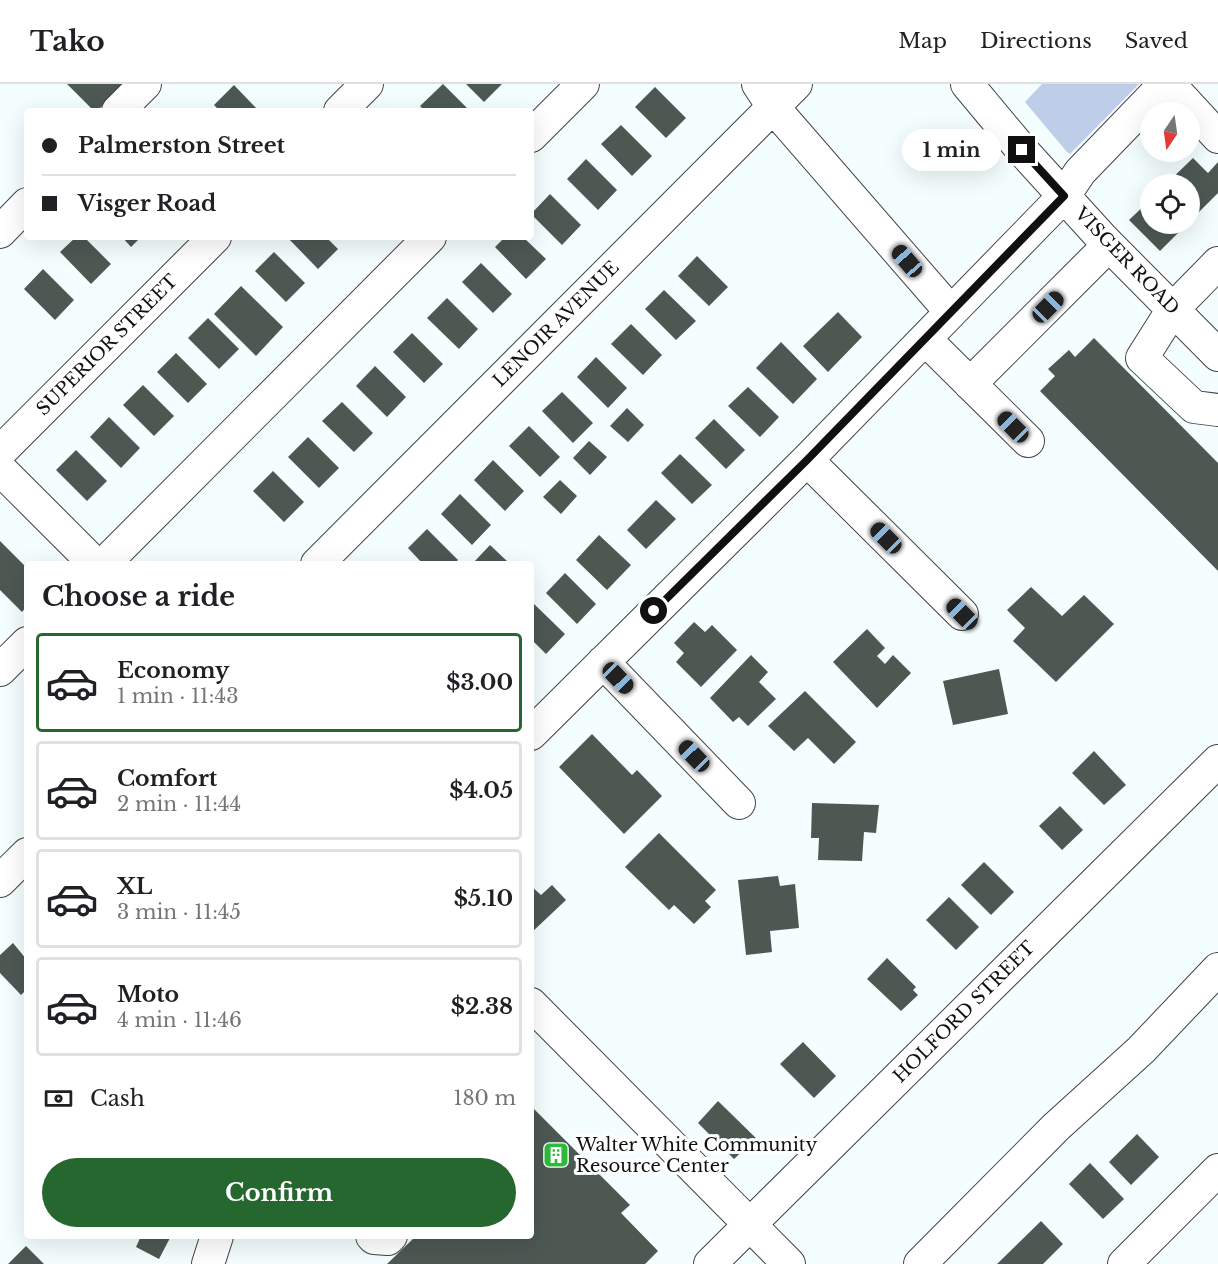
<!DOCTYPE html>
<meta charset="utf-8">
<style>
:root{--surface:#fff;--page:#f2f2f2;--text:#202124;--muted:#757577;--line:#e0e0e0;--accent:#26662f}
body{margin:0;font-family:"Libre Baskerville",serif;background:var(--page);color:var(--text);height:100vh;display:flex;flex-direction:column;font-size:22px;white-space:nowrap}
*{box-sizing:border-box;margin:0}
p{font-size:20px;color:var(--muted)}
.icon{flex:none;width:33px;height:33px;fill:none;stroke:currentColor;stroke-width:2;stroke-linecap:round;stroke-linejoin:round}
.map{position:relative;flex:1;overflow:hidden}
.details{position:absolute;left:24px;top:477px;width:510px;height:678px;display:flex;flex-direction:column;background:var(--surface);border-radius:6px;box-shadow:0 6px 24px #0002}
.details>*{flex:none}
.hud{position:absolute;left:24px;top:24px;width:510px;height:132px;border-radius:6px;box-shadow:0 6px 24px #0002;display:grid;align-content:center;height:132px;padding:0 18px;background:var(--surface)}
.needle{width:39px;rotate:193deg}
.buttons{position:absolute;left:1140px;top:18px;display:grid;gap:12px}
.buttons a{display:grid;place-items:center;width:60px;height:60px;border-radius:50%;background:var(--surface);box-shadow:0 6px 24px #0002;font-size:30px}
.end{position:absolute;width:27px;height:27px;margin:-14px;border:8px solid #101010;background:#fff;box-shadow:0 0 0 3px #fff}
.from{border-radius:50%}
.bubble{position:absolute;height:42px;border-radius:21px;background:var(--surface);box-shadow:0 6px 24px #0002;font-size:20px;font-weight:700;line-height:42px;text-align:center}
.car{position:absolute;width:18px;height:36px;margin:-18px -9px;border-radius:8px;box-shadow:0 0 4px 2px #0007;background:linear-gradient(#222 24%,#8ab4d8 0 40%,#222 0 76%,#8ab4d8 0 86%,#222 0)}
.hud b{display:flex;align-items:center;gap:21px;height:57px;font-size:22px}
.hud b+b{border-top:2px solid var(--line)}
.hud i{width:15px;height:15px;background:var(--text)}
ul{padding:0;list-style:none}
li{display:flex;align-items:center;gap:18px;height:99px;margin:0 12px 9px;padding:0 6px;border:3px solid var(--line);border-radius:6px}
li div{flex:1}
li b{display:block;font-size:22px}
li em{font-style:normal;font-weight:700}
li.current{border-color:var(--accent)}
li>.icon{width:54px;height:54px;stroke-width:1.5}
h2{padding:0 18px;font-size:27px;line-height:72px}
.pay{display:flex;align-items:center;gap:15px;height:66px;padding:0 18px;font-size:22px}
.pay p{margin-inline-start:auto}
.cta{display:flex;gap:12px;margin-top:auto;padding:12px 18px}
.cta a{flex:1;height:69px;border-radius:36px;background:var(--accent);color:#fff;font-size:24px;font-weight:700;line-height:69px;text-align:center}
header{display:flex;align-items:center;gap:36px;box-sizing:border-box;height:84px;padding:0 30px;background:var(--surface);border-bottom:2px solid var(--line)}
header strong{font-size:28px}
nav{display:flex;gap:33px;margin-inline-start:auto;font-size:21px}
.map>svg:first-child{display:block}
</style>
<header>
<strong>Tako</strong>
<nav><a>Map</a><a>Directions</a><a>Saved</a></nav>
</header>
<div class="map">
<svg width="1218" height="1180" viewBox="0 0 1218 1180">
<rect width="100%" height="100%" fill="#f4fefe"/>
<!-- green -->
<path fill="#becde8" d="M1042,0H1139L1070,70L1067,68L1025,18Z"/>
<!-- building -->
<path fill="#4d5853" d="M67,0H124L97,27H94Z
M443,0L470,27H421L423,25L420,22Z
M466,0H502L484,18Z
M234,1L259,27H220L214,21Z
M655,3L686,34L666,54L635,23Z
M621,41L652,72L632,92L601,60Z
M1193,74L1208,89L1218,78V109L1190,137V100H1166Z
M586,75L617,106L598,126L567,95Z
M550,110L581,141L562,161L531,130Z
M1150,116V140H1187L1160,167L1129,136Z
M76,153H84L111,180L91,200L60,168Z
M122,153H141L131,163Z
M287,153H326L338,165L318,185Z
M505,153H523L546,175L526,195L495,163Z
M274,168L305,199L286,218L255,187Z
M697,172L728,203L709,222L678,192Z
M481,179L512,210L493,229L462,198Z
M43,185L74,216L55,236L24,205Z
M241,202L283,243L256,272L214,230Z
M664,206L696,237L676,256L645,225Z
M447,214L478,245L459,265L427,234Z
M838,228L862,253L828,288L803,262Z
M208,234L239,265L219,285L188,254Z
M631,240L662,271L643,291L611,260Z
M412,249L443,280L424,299L393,268Z
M1094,254L1218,379V487L1040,307L1055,292L1048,285L1069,266L1075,273Z
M781,258L817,295L793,320L756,284Z
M176,269L207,300L188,319L157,288Z
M596,273L627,304L608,324L577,293Z
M375,282L406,313L387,333L356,302Z
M143,301L174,332L154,352L123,321Z
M748,303L779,333L760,353L728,322Z
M562,308L593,339L573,359L542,327Z
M342,318L373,349L354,368L322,337Z
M627,324L644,341L628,358L610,342Z
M109,333L140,364L121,384L90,353Z
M714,335L745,366L726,385L695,354Z
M529,342L560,373L540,393L509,362Z
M308,353L339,384L319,404L288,373Z
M589,357L607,373L590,391L573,374Z
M76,366L107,397L87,417L56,386Z
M680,370L712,401L692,420L661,389Z
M493,376L524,407L505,427L474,396Z
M273,387L304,418L284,438L253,407Z
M560,396L577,412L561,430L543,413Z
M460,410L491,441L472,461L441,430Z
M656,416L676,435L646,465L627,446Z
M427,445L458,476L454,480H423L408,464Z
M599,451L631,481L607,506L576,476Z
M0,457L27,484V522L22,528L0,506Z
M490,461L508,478L506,480L474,478Z
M565,489L596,520L577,540L546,509Z
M1031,503L1062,532L1084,511L1114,540L1056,598L1013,557L1025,544L1007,526Z
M534,520L565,550L546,570L531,555V523Z
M694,538L705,548L712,541L737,566L701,603L676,578L684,569L674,559Z
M867,545L885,564L877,572L885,580L893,571L911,589L877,624L833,578Z
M751,571L768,588L759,598L776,615L748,642L739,633L733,638L710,614Z
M999,585L1008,630L953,641L943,597Z
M805,607L856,658L834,680L808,654L794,667L768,642Z
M592,650L632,691L637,686L662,712L624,750L559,683Z
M1094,667L1126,701L1104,721L1072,689Z
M812,719L879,721L876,749L864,748L862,777L818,776L819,754H811Z
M1060,722L1083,746L1062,766L1039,742Z
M659,749L716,806L705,817L711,823L694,840L674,821L669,826L625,783Z
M984,778L1014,808L991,831L961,801Z
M778,792L780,802L795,800L799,844L770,847L772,868L746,871L738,796Z
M552,801L566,816L531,849V802L541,811Z
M949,813L979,843L956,866L926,836Z
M13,859L27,876V905L21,911L0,889V871Z
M887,874L916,903L913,906L918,911L901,927L867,895Z
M803,958L836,992L814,1014L780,980Z
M718,1017L761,1059L754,1066L749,1061L734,1075L698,1039Z
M531,1022L630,1121L621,1129L658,1167L645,1180H387L416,1152H531Z
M1137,1050L1159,1073L1131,1101L1109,1078Z
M1090,1079L1124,1115L1103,1135L1069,1100Z
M1041,1137L1063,1160L1043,1180H997Z
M141,1152H171L159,1175L136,1163Z
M26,1162L44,1180H8Z"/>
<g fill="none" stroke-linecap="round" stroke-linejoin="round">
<!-- minor casing -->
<g stroke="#434343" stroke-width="34">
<path id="minor" d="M758,0L773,23L951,228
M967,0L1022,66L1102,154L1218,271
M1169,0L1218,53
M118,27L145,0
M340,27L367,0
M531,52L583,0
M0,148L27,120
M1218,179L1173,225L1142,274L1194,323L1218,326
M925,255L1028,357
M970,300L1109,161
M0,368L215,153
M807,376L962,530
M0,385L95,480
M104,480L430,153
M317,480L796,0
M603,578L739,719
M0,586L27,559
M531,650L807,376L1064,112L1080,88L1165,0
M0,797L27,770
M531,920L789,1180
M372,1152L374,1154L388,1155L391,1152
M208,1180L217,1152
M710,1180L1218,677
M920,1180L1056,1043L1141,966L1218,885
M1124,1180L1218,1086"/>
</g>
<!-- minor -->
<use href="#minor" stroke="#fff" stroke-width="32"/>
</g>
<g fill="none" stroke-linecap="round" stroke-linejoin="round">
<!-- route -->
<path stroke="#101010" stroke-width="8" d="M654,527L807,376L1064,112L1022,66"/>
</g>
<!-- icons -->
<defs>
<g id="building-square" transform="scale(1.35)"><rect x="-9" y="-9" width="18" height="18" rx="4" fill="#2dbb3c" stroke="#fff"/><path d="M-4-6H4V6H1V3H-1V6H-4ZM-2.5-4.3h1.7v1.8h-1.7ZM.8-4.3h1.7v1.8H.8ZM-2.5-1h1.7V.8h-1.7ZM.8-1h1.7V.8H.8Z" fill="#fff"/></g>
</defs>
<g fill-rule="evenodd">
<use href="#building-square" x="556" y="1071"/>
</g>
<g text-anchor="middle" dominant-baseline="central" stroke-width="6" stroke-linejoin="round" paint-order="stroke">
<!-- street labels -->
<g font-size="18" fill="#101010" stroke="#fff">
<text transform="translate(1127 177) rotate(46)">VISGER ROAD</text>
<text transform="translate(556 240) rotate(-45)">LENOIR AVENUE</text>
<text transform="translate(107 261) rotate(-45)">SUPERIOR STREET</text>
<text transform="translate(964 928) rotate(-45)">HOLFORD STREET</text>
</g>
<!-- poi labels -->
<g font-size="18" fill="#101010" stroke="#fff" text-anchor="start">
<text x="576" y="1061">Walter White Community<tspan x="576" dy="21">Resource Center</tspan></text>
</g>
</g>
</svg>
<div class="buttons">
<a><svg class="needle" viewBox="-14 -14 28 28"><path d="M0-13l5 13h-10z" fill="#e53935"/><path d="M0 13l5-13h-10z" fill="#757577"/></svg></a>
<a><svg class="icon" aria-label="locate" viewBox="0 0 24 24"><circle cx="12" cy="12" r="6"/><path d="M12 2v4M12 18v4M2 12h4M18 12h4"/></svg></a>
</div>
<i class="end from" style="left:654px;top:527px"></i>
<i class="end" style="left:1022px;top:66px"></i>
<div class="bubble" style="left:902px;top:45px;width:99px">1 min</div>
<i class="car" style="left:907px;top:177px;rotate:319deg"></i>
<i class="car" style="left:1048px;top:223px;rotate:45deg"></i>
<i class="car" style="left:1013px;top:343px;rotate:315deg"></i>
<i class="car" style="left:886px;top:454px;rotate:315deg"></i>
<i class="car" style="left:962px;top:530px;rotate:315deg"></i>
<i class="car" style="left:618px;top:594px;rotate:136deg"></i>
<i class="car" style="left:694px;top:672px;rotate:316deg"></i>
<div class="hud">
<b><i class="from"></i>Palmerston Street</b>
<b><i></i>Visger Road</b>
</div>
<section class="details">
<h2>Choose a ride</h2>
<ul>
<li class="current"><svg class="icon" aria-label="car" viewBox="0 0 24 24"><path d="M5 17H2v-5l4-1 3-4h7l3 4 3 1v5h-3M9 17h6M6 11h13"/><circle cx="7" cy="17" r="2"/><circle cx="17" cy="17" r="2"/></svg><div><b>Economy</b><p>1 min · 11:43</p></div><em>$3.00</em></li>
<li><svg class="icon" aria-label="car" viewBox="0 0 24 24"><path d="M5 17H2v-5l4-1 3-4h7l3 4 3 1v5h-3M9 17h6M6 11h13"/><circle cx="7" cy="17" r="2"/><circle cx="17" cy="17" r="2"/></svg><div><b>Comfort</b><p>2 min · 11:44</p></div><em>$4.05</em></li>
<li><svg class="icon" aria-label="car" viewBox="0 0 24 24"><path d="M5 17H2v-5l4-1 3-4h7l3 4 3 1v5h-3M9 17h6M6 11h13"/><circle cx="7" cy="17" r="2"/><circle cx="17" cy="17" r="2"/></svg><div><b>XL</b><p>3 min · 11:45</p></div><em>$5.10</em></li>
<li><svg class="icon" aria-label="car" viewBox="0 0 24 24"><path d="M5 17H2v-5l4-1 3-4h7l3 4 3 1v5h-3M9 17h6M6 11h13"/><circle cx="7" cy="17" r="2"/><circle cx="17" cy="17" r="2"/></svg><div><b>Moto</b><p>4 min · 11:46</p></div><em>$2.38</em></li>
</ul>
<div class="pay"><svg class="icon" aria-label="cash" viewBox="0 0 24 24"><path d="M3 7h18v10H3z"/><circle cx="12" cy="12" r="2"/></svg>Cash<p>180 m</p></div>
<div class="cta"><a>Confirm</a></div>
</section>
</div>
